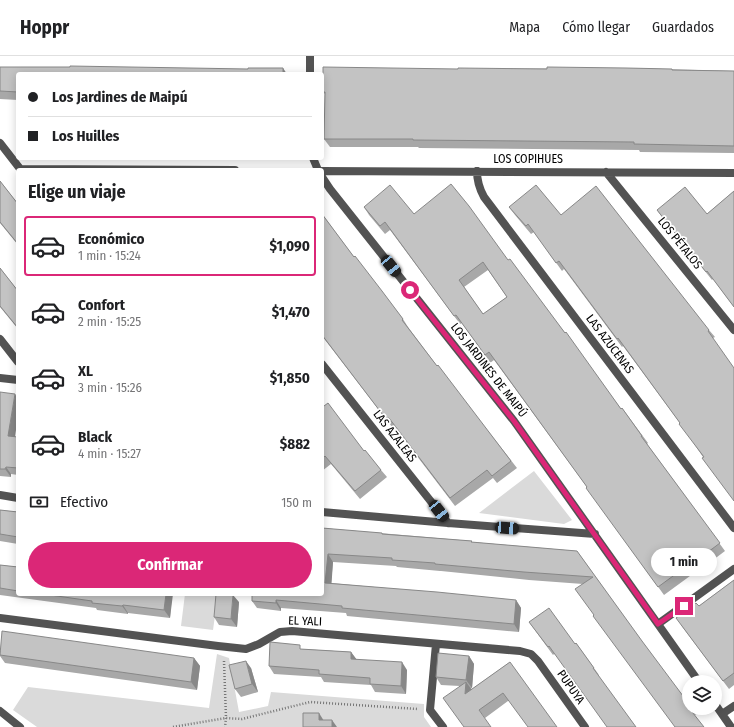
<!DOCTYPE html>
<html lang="es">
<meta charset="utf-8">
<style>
:root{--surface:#fff;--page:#f2f2f2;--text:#202124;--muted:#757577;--line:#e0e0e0;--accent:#db2777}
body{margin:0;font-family:"Fira Sans Condensed",sans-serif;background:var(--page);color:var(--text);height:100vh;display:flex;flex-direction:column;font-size:15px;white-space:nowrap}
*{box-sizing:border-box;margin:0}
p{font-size:13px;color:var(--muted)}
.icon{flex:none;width:22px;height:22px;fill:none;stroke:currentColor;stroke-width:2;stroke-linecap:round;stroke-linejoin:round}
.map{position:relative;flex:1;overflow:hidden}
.sheet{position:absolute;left:16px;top:112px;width:308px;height:428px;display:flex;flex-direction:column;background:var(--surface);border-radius:4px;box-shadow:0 2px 10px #0003}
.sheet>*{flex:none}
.banner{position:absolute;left:16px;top:16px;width:308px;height:88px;border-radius:4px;box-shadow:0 2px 10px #0003;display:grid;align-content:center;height:88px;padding:0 12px;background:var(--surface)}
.buttons{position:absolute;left:682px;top:619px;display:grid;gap:8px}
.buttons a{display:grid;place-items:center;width:40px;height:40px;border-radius:50%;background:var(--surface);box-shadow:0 2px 10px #0003;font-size:20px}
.end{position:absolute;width:18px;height:18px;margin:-9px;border:5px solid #db2777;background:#fff;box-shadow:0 0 0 2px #fff}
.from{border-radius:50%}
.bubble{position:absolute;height:28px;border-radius:14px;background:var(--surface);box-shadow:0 2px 10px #0003;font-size:13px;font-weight:700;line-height:28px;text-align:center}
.car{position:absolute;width:12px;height:24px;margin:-12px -6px;border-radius:5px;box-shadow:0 0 3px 1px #0007;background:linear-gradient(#222 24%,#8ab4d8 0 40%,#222 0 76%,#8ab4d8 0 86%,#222 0)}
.banner b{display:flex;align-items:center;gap:14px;height:38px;font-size:15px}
.banner b+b{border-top:1px solid var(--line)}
.banner i{width:10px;height:10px;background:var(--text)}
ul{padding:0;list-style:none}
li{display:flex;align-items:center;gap:12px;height:60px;margin:0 8px 6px;padding:0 4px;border:2px solid transparent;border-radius:4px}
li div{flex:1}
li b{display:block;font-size:15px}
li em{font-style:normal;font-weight:700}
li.active{border-color:var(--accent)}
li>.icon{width:36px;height:36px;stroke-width:1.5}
h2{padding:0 12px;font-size:18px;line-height:48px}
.pay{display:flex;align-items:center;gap:10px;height:44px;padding:0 12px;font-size:15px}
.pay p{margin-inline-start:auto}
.primary-button{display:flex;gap:8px;margin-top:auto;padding:8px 12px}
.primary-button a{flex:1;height:46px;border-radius:24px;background:var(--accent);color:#fff;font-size:16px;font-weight:700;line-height:46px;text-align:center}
header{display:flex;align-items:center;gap:24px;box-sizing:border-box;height:56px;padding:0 20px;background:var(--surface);border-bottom:1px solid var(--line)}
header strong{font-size:19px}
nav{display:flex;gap:22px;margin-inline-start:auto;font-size:14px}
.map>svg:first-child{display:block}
</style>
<header>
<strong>Hoppr</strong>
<nav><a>Mapa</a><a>Cómo llegar</a><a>Guardados</a></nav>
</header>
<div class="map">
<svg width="734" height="671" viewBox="0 0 734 671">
<rect width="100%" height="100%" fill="#fff"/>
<!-- green -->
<path fill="#dadada" d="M534,415L572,464L564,468L479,457Z
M185,538H218L213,574L181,570Z
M217,598L229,602L239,656L268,650L271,636L424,648V661L431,671H37L13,654L28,631L209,652Z"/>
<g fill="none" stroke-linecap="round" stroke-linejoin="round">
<!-- path -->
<path stroke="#757575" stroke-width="2.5" stroke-dasharray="1 2" stroke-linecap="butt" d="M224,605L226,662L225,671
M173,671L226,662L242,663L310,646L418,653"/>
<!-- minor -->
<path stroke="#535353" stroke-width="8" d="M310,0V18
M0,87L21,114
M313,102L318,114
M20,113L235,114
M322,115L734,117
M477,115C477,125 479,132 484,141L734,472
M606,116L734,274
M322,121L330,133L514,365L699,626
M0,283L18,306
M322,308L448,467
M0,322L18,324
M0,439L18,442
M322,456L448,467L595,478
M0,562L218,590L246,593L259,588L280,576L292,575L520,595L531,598L538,605L585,671
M658,568L734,513
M436,588L430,654L443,671
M715,648L731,671
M0,655L20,671
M722,658L734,650"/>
</g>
<!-- wall -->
<path fill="#a8a8a8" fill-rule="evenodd" d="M0,11L18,18V44L0,43Z
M627,12L734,15V97L640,96L639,94L419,92L418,91H330L324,83L325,38L323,36L458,13Z
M0,125L18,148V189L0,167Z
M734,135V251L713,223L712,224L662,161L657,154L707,158Z
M364,151L414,158L508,204L565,277L621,353L622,352L648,387L647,388L725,495L705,510V509L664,539L592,439L587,431L494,304L490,307L462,267L460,268L390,174L385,178L369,159ZM488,214L507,241L483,258L464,231Z
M509,151L561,159L709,274L715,281L713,282L703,401L680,367L623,290L622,291L564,213L562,215L534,176L531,178L515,159Z
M322,158L354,201L403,263L408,271L437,310L517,412L497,427L493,422L455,450L394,370L392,371L322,280Z
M0,212L18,235V273L0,251Z
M0,336L15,381H18V419L11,418V421L0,420Z
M322,348L381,414L387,421L360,443L331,408L322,415Z
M0,454L18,456V488L0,485Z
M322,472L472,485V486L577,495L689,652H692L696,658L695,659L594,559L583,528L529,524L441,515H440L397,511L396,510L333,506L331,527L516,544L521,552L519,576L347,560L346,557L281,552V555L257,552L252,545L322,538Z
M0,509L18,511V538H172L170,562L128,557V558L97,554L96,552L0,539Z
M734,524V629L729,633L681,569L699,550Z
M239,546L237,571L219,569L214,561Z
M529,566L575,588L576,587L599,619L554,598L553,599Z
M303,593L351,596L356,603L407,614L406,638L375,636L371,629L324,626L321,621L274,618L269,610Z
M0,595L194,602L200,610L197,634L5,607L0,600Z
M469,600L474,608L472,632H470L472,633L510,606L508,645L485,662L460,630L441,629L436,621Z
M251,612L258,636L241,641L235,633Z"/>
<!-- shaded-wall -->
<path fill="#888" d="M283,12L287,18H283Z
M15,338L18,343V360L14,388L8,380Z
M6,411L11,418V421L5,413Z
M328,498L333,506L331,535L325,527Z
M166,538H173L170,562L164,554Z
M233,539L239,546L237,571L231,563Z
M276,544L281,552V555L276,547Z
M516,544L521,552L519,576L514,568Z
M123,549L128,557V558L122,550Z
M351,596L357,604L351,603Z
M469,600L474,608L472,632L466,624Z
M194,602L200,610L197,634L191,626Z
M246,605L251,612L258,636L252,628Z
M402,606L407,614L406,638L401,630Z
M466,626L472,634L465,638Z
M319,657L324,665L319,664Z
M332,664L337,671H332Z"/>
<!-- building -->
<path fill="#c3c3c3" stroke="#888" fill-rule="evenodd" d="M70,10L248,13V12H283V18H18V36L0,35V11H70Z
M323,11L458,13V12L547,13V11L626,12L672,13V14L734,15V90L634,88V86L413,84V83H324L325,36H323Z
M0,125L18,148V188L0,166Z
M451,128L469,150L508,204L510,203L565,277L566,276L621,353L622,352L642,380H641L720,487L700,502L699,501L658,531L586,432L587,431L489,296L485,299L456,259L454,260L385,166L380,170L364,151L390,129L414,158ZM483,206L507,241L483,258L459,224Z
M536,129L561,159L596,130L709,274L708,275L734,312V445L702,402L704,401L679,368L680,367L618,282L617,283L559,205L556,207L528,168L526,170L509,151Z
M685,131L707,158L734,135V251L707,215L706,216L657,154Z
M322,158L354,201L355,200L382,235L403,263L402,264L437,310L438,309L511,405L492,420L487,414L450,442L389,362L386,363L322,279Z
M0,212L18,235V272L0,250Z
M0,336L15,338L8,380L18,381V412L6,411L5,413H0Z
M328,347L364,395L365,394L381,414L355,435L325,400L322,403V348L324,350Z
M0,454L18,456V481L0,478Z
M322,472L382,477V478L472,485L471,486L577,495L642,585L689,648V652L704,671H675L593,560L594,559L575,533L593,521L524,516L435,508V507L392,504V502L328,498L325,527L437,536L516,544L514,568L342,552V550L276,544V547L252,545V538H322Z
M0,509L18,511V535L0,532Z
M734,524V617L723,625L676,562L696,547L699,550Z
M43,538H166L164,554L123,549L122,550L92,547V545Z
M216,538L233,539L231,563L214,561Z
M549,552L575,588L576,587L594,612H593L636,671H607L549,590L548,591L529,566Z
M2,575L194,602L191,626L0,599Z
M270,586L300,589V593L351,596V603L402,606L401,630L370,628V622L319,618V614L269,610Z
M438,597L469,600L466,624L436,621Z
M246,605L252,628L235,633L229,609Z
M510,606L557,671H528L503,637L479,654L491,671H464L443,642L466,626L465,638Z
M303,657H319V664H332V671H303Z"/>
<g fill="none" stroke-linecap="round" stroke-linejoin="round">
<!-- route -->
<path stroke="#db2777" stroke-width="5" d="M410,234L514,365L658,568L684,550"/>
</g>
<g text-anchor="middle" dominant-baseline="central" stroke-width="3.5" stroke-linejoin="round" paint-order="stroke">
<!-- street labels -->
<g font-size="12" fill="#000" stroke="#fff">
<text x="528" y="103">LOS COPIHUES</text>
<text transform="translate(680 187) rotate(51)">LOS PÉTALOS</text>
<text transform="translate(610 288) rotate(53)">LAS AZUCENAS</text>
<text transform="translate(489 314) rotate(52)">LOS JARDINES DE MAIPÚ</text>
<text transform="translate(395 380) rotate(52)">LAS AZALEAS</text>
<text transform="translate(305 565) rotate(2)">EL YALI</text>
<text transform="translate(571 631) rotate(55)">PUPUYA</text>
</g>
</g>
</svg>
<div class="buttons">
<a><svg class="icon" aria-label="layers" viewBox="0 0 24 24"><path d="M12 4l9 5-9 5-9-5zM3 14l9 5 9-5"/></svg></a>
</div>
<i class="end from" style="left:410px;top:234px"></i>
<i class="end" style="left:684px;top:550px"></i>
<div class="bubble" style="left:651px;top:492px;width:66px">1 min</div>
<i class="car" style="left:391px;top:210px;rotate:141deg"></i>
<i class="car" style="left:439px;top:455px;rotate:142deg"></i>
<i class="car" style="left:507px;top:472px;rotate:94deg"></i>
<div class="banner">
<b><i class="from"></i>Los Jardines de Maipú</b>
<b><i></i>Los Huilles</b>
</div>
<section class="sheet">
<h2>Elige un viaje</h2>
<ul>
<li class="active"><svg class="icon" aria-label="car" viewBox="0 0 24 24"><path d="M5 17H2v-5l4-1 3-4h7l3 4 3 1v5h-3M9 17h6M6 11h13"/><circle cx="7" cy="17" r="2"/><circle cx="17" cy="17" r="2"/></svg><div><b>Económico</b><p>1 min · 15:24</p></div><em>$1,090</em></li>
<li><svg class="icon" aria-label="car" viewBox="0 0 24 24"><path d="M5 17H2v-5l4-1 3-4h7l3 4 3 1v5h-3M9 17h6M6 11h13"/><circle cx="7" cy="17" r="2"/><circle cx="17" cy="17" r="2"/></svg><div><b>Confort</b><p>2 min · 15:25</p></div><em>$1,470</em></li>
<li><svg class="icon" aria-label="car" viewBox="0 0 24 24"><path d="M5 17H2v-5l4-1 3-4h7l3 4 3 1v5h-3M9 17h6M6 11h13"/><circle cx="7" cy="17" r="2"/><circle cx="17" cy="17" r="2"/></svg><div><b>XL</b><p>3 min · 15:26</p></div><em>$1,850</em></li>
<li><svg class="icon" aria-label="car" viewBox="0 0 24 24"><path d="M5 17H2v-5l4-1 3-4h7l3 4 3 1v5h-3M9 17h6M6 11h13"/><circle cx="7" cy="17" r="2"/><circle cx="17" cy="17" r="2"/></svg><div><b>Black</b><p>4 min · 15:27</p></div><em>$882</em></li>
</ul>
<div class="pay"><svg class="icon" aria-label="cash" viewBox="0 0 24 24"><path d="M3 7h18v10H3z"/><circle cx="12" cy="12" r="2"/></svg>Efectivo<p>150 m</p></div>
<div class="primary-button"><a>Confirmar</a></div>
</section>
</div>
